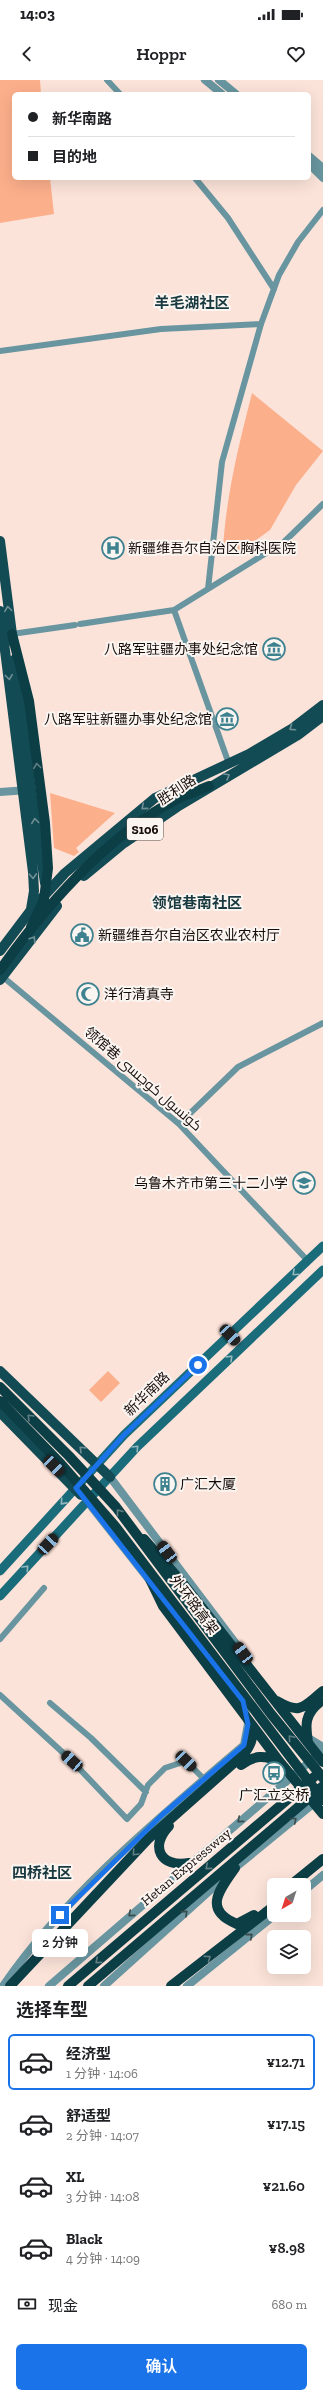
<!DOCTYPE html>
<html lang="zh">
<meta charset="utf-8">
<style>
:root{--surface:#fff;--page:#f6f6f6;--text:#202124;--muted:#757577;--line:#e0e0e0;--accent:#1a73e8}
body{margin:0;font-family:"Zilla Slab",Cairo,"Noto Sans SC",serif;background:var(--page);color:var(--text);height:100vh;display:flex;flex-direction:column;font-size:15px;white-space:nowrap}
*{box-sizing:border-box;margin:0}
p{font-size:13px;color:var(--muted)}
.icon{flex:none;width:22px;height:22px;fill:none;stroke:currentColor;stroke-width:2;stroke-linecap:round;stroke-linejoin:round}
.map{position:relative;height:1906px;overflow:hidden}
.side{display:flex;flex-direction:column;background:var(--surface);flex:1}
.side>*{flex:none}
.top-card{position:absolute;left:12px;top:12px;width:299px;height:88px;border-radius:6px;box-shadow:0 4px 16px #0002;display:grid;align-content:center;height:88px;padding:0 16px;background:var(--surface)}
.needle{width:26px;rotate:219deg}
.tools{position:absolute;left:267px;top:1798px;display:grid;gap:8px}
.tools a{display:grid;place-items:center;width:44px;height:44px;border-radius:6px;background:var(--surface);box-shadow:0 4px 16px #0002;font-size:20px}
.end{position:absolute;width:18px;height:18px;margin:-9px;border:5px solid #1a73e8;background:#fff;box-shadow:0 0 0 2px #fff}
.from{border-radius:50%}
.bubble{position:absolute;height:28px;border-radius:6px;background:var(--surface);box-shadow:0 4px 16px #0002;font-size:13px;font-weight:600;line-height:28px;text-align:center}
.car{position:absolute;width:12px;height:24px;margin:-12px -6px;border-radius:5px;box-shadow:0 0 3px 1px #0007;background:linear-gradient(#222 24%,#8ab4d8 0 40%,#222 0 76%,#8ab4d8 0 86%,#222 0)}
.top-card b{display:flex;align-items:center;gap:14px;height:38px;font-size:15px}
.top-card b+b{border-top:1px solid var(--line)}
.top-card i{width:10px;height:10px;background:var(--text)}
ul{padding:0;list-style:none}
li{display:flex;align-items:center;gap:12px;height:56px;margin:0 8px 6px;padding:0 8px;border:2px solid transparent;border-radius:6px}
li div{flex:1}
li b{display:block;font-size:15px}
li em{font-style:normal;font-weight:600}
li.selected{border-color:var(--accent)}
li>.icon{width:36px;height:36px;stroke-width:1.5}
h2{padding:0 16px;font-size:18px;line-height:48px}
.pay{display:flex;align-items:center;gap:10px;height:44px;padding:0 16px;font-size:15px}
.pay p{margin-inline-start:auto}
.button{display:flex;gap:8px;margin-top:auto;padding:8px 16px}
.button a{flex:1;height:46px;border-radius:6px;background:var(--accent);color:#fff;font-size:16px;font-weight:600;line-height:46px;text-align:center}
.status{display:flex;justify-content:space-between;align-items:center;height:28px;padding:0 20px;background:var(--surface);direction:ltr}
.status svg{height:11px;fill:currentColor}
header{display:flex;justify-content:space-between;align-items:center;height:52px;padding:0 16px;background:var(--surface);font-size:18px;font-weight:600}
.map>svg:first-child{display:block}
</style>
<div class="status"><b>14:03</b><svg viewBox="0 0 49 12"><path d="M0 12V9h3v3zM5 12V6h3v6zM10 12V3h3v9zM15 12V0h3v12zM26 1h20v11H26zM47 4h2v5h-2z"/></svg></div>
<header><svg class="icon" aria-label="back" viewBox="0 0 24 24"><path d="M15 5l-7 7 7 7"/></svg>Hoppr<svg class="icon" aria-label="heart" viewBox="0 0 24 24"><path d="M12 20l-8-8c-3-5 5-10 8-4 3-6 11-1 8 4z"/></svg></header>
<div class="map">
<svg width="323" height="1906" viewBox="0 0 323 1906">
<rect width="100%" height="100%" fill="#fbe3d9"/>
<!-- green -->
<path fill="#fcaf8b" d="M0,0H40L41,14H14V98H50L54,134L0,143Z
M252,313L323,371L296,405L270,450L241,471L223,469C226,416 239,364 252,313Z
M50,713L115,733L76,768L79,772L74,776L54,768Z
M108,1291L120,1303L101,1322L89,1310Z"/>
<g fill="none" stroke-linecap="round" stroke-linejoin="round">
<!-- minor -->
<path stroke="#68959f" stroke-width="6" d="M107,0L120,14
M195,98L228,138L274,209
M0,271L161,249L261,244
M208,509L222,382L261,244L279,195L298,162L323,130
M174,530L229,684
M80,544L174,530L284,462L323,424
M12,554L75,545
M3,897L179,1044L308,1181
M179,1044L238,987L323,943
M0,1559L44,1508
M0,1615L72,1681L127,1739L141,1724L148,1705L165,1688L186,1681L204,1699
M50,1623L91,1658L146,1712"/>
<!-- tertiary -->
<path stroke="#68959f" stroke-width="8" d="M205,0L222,14
M219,0L236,14
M309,76L323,88
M309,84L323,98
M0,712L28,710
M110,1397L243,1573
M87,1421L150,1501
M165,1521L185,1547
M305,1656L323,1667
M304,1811L323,1795
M3,1906C66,1814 160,1737 244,1665L248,1644L243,1621
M49,1906L323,1670
M104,1906L235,1788L318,1720
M187,1906L275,1835"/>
<!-- secondary -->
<path stroke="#1b6c7b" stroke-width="9" d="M0,1491L124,1355L323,1166
M0,1516L137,1367L323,1190"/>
<!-- primary -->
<path stroke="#134b55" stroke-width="10" d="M0,461L13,562
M0,531L33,792L34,811L31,829
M15,579L31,710L45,803
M84,796L124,763L177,727L298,655L323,636
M0,871L31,830L65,793L155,718L249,674L293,648L323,625
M0,900L57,826
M0,1291L110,1397
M0,1332L81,1415"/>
<!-- trunk -->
<path stroke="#0c3e46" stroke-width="10" d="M12,554L29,621L45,743L48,788L44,819L31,847
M0,890C45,827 106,757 175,720C186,714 198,711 209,706
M0,1307L69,1376L116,1427L271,1634L323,1698
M0,1321L61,1384L115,1446L323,1720
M144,1459L181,1501L323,1682
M148,1495L163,1526L279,1681L323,1734
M277,1621C301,1635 303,1627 323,1611
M308,1662C305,1644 305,1634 320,1622
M241,1685C254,1675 264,1675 279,1681
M169,1746C149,1767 161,1788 189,1783
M235,1788C220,1809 202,1830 237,1844L254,1835
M291,1805L323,1779
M10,1906L148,1759L244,1674C251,1665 254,1657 252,1645
M68,1906L314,1697
M88,1906L323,1706
M171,1906L274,1826"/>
</g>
<!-- one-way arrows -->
<defs><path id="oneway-chevron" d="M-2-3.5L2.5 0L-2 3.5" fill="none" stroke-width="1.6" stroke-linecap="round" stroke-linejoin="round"/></defs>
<g stroke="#708f94">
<use href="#oneway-chevron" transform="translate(8 529) rotate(-98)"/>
<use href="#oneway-chevron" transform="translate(9 597) rotate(83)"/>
<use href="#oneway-chevron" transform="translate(292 648) rotate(146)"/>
<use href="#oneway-chevron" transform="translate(227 696) rotate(-30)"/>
<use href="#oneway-chevron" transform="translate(144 727) rotate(140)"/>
<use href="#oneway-chevron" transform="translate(35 741) rotate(-98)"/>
<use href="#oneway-chevron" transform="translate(33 796) rotate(87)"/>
<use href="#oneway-chevron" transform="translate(33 859) rotate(-56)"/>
<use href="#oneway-chevron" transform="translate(82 1369) rotate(-136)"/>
</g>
<g stroke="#607e82">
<use href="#oneway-chevron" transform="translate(37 686) rotate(-97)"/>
<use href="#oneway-chevron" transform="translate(30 1337) rotate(-135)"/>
<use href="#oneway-chevron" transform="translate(119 1432) rotate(-127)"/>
<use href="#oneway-chevron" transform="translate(291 1658) rotate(-130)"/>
<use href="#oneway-chevron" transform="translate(135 1773) rotate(133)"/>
<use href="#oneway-chevron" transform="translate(208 1787) rotate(140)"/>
<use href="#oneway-chevron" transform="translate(208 1878) rotate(-37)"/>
<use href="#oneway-chevron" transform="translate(98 1881) rotate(140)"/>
</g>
<g stroke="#96b7bc">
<use href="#oneway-chevron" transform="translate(295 1193) rotate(137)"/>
<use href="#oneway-chevron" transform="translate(230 1278) rotate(-44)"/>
<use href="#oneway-chevron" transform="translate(136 1368) rotate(-46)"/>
<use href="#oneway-chevron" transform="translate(63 1422) rotate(132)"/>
<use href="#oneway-chevron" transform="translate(26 1488) rotate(-47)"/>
</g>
<g stroke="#3b4a4c">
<use href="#oneway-chevron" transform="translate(240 1740) rotate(139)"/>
<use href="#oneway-chevron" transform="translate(294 1740) rotate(-39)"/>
<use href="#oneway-chevron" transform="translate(185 1833) rotate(-42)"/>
<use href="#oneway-chevron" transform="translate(131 1834) rotate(139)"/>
<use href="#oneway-chevron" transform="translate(250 1856) rotate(-40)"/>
</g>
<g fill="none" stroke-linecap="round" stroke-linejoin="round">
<!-- route -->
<path stroke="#1a73e8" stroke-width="5" d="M60,1835L162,1735L244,1665L248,1644L243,1621L76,1408L124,1355L198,1285"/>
</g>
<!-- icons -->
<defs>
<g id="hospital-ring" transform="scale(1.15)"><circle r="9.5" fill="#fbf5f2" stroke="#3e8290" stroke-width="1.5"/><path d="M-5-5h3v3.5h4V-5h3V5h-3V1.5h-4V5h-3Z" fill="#3e8290"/></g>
<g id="museum-ring" transform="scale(1.15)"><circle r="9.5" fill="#fbf5f2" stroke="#3e8290" stroke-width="1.5"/><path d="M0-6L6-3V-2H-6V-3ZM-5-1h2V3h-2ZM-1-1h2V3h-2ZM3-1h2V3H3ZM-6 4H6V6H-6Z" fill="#3e8290"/></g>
<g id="civic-ring" transform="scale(1.15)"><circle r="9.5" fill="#fbf5f2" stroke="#3e8290" stroke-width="1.5"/><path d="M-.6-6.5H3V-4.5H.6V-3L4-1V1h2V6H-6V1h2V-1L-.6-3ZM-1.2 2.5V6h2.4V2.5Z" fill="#3e8290"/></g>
<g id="mosque-ring" transform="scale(1.15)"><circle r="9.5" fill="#fbf5f2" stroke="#3e8290" stroke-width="1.5"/><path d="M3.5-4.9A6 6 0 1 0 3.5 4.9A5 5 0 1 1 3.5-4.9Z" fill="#3e8290"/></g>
<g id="school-ring" transform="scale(1.15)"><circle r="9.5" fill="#fbf5f2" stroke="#3e8290" stroke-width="1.5"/><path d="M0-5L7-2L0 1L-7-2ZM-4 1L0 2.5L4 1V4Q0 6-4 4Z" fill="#3e8290"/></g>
<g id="building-ring" transform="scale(1.15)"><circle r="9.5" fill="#fbf5f2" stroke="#3e8290" stroke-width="1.5"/><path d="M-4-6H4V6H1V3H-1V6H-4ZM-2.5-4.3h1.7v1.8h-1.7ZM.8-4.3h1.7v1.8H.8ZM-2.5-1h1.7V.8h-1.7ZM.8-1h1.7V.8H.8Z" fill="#3e8290"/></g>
<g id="bus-ring" transform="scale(1.15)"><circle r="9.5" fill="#fbf5f2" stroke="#3e8290" stroke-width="1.5"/><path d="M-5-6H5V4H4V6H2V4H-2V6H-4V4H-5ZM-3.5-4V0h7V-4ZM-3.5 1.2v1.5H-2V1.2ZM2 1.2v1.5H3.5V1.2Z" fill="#3e8290"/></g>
</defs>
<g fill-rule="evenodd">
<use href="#hospital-ring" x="113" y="468"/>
<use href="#museum-ring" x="274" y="569"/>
<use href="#museum-ring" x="227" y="639"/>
<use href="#civic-ring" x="82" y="855"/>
<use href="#mosque-ring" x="88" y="914"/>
<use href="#school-ring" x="304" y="1103"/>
<use href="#building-ring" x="165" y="1404"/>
<use href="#bus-ring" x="274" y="1693"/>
</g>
<g text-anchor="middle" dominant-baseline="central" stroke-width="4" stroke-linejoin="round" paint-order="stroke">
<!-- shield labels -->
<rect fill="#fbf5f2" stroke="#5b534f" stroke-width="1" x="127" y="738" width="36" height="22" rx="3"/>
<g font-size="13" font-weight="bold" fill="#160d09">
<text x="145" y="749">S106</text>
</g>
<!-- poi labels -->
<g font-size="14" fill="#160d09" stroke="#fbf5f2" text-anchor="start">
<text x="128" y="468">新疆维吾尔自治区胸科医院</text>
<text x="258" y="569" text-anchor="end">八路军驻疆办事处纪念馆</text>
<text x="212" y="639" text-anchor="end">八路军驻新疆办事处纪念馆</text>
<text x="98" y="855">新疆维吾尔自治区农业农村厅</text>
<text x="104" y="914">洋行清真寺</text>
<text x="288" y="1103" text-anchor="end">乌鲁木齐市第三十二小学</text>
<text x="180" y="1404">广汇大厦</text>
<text x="274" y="1715" text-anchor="middle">广汇立交桥</text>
</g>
<!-- street labels -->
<g font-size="14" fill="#160d09" stroke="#fbf5f2">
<text transform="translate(177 710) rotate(-33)">胜利路</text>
<text transform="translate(143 999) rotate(41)">领馆巷 كونسول كوچىسى</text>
<text transform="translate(147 1314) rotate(-44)">新华南路</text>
<text transform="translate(194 1525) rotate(53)">外环路高架</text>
<text transform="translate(186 1787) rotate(-40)">Hetan Expressway</text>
</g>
<!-- neighbourhood labels -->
<g font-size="15" font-weight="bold" fill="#18393f" stroke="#fbf5f2">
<text x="192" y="223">羊毛湖社区</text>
<text x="197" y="823">领馆巷南社区</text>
<text x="42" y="1793">四桥社区</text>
</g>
</g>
</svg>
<div class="tools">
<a><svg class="needle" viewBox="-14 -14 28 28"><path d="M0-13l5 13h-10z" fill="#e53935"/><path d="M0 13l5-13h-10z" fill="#757577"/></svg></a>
<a><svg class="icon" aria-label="layers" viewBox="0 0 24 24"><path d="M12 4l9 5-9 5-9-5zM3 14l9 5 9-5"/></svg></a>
</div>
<i class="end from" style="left:198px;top:1285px"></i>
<i class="end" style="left:60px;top:1835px"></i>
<div class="bubble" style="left:32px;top:1849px;width:56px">2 分钟</div>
<i class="car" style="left:230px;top:1255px;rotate:137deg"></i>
<i class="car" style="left:54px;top:1386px;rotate:135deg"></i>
<i class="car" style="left:48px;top:1464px;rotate:43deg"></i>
<i class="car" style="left:167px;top:1472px;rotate:323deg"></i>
<i class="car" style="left:243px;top:1573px;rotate:323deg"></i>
<i class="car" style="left:72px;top:1681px;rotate:312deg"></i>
<i class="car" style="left:186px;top:1681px;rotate:134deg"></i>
<div class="top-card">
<b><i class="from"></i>新华南路</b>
<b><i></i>目的地</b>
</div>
</div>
<section class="side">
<h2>选择车型</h2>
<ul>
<li class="selected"><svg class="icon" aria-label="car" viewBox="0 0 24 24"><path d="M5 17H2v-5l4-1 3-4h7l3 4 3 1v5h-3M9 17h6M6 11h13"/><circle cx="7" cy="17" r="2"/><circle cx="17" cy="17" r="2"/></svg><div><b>经济型</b><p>1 分钟 · 14:06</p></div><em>¥12.71</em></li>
<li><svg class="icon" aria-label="car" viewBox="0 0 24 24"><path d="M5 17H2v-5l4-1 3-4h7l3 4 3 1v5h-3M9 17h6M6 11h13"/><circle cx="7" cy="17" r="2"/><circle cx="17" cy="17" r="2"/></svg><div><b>舒适型</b><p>2 分钟 · 14:07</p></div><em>¥17.15</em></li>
<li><svg class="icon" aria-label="car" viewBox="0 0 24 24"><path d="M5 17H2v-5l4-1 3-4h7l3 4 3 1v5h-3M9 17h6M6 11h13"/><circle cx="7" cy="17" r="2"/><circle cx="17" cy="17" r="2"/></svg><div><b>XL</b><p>3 分钟 · 14:08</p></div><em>¥21.60</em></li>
<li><svg class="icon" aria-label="car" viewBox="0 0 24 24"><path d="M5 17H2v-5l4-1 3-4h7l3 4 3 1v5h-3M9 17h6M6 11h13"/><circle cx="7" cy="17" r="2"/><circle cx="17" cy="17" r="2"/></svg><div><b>Black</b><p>4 分钟 · 14:09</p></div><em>¥8.98</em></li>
</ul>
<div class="pay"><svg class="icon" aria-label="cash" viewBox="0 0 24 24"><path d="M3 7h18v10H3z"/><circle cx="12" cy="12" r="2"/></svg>现金<p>680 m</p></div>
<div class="button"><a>确认</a></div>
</section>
